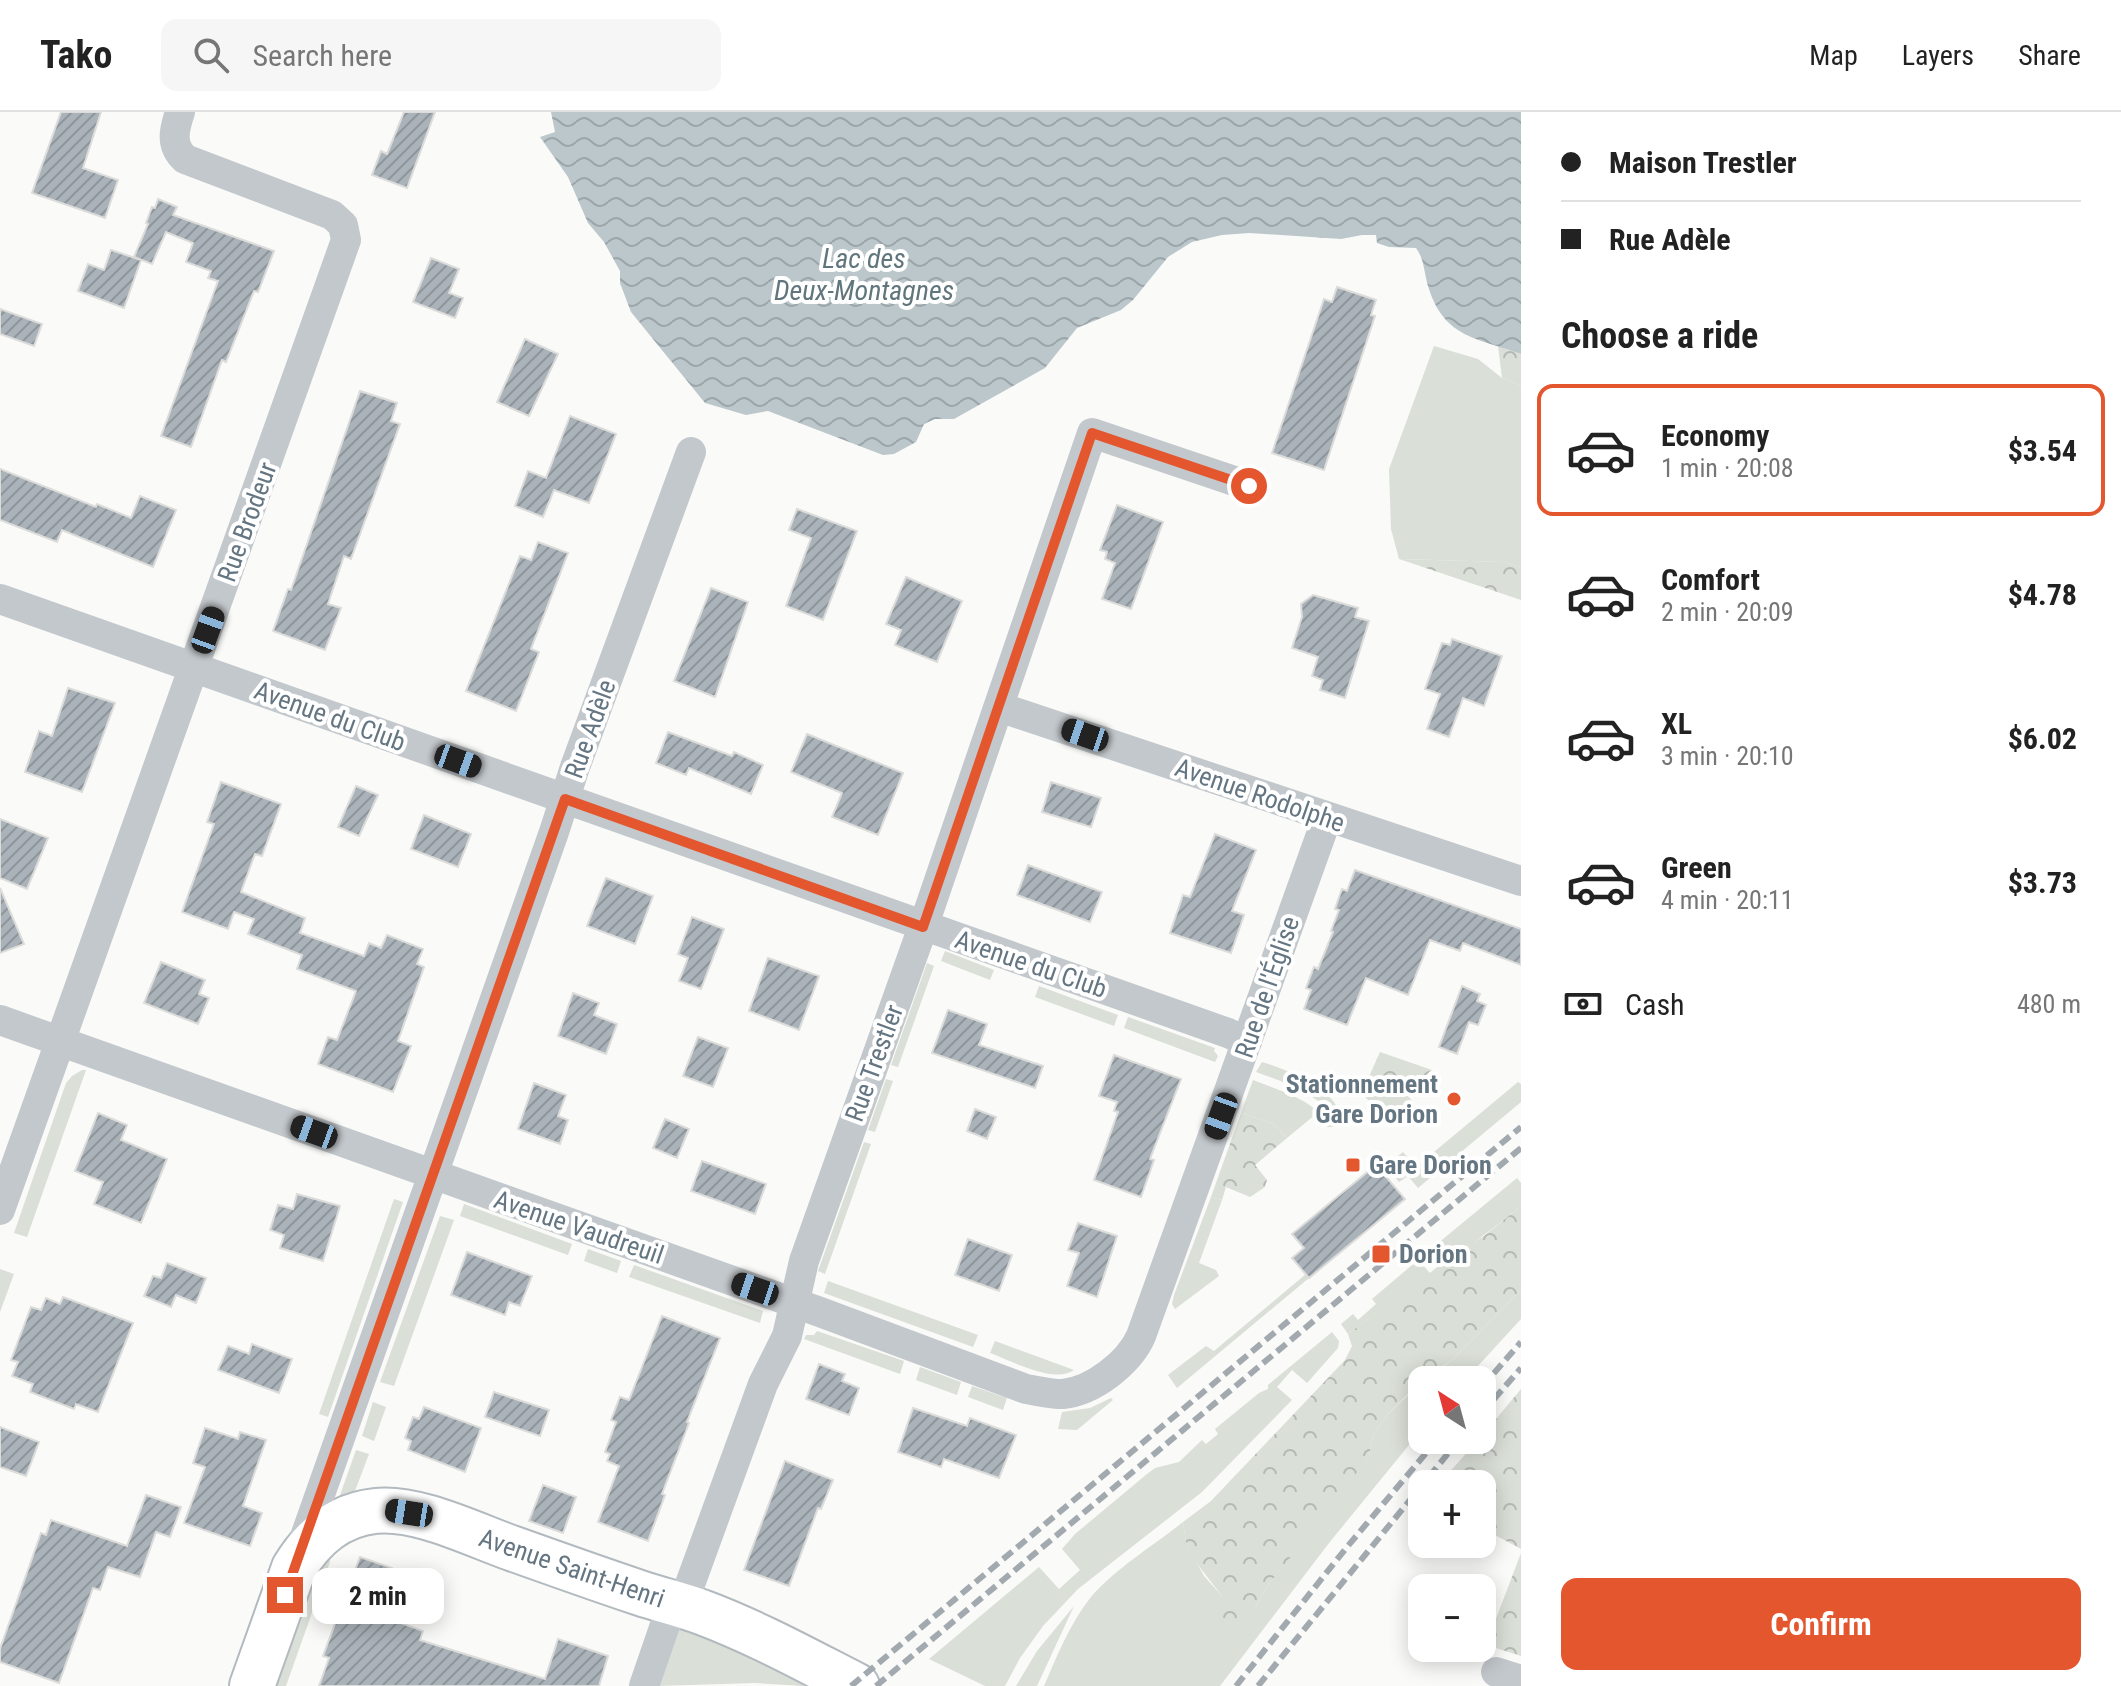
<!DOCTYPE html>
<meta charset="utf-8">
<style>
:root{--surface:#fff;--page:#f6f6f6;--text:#222;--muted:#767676;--line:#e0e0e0;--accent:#e4572e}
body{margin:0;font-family:"Roboto Condensed",sans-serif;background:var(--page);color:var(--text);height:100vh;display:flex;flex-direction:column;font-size:30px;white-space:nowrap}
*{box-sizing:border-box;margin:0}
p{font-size:26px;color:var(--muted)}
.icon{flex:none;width:44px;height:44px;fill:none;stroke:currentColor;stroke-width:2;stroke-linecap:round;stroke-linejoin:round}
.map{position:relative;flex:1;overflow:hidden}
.side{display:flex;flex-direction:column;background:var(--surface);width:600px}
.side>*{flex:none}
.banner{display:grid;align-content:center;height:176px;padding:0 40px;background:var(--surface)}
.needle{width:52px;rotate:324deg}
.controls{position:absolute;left:1408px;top:1254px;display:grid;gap:16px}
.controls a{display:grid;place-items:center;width:88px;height:88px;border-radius:16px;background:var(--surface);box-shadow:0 4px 20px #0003;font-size:40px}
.end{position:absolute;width:36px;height:36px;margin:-18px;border:10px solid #e4572e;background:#fff;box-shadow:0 0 0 4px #fff}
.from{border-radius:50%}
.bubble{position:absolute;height:56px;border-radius:16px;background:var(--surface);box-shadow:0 4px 20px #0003;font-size:26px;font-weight:700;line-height:56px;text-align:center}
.car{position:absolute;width:24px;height:48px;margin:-24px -12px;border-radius:10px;box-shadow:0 0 6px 2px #0007;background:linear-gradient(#222 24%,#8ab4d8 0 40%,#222 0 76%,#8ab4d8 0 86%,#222 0)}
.banner b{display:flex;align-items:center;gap:28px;height:76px;font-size:30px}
.banner b+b{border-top:2px solid var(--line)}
.banner i{width:20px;height:20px;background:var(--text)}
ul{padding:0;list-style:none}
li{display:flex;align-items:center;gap:24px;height:132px;margin:0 16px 12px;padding:0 24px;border:4px solid transparent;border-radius:16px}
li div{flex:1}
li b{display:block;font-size:30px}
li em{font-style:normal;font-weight:700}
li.selected{border-color:var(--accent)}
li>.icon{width:72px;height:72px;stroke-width:1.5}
h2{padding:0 40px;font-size:36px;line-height:96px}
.pay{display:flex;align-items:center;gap:20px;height:88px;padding:0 40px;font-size:30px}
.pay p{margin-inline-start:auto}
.button{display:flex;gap:16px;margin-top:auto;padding:16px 40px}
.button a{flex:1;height:92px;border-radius:16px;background:var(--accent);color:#fff;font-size:32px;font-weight:700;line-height:92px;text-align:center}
header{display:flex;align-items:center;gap:48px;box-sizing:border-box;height:112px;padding:0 40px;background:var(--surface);border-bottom:2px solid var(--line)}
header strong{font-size:38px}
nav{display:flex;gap:44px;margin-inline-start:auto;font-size:28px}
.search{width:560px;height:72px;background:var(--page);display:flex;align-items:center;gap:20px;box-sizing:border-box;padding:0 28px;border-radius:16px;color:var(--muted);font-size:30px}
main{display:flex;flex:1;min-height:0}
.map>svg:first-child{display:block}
</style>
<header>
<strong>Tako</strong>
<div class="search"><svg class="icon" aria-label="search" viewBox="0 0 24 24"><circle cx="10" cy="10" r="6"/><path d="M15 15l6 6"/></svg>Search here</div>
<nav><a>Map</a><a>Layers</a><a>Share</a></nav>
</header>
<main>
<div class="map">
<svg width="1521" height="1574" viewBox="0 0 1521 1574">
<defs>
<pattern id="forest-crowns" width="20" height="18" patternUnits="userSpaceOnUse" patternTransform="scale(2)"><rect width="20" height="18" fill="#dadfd7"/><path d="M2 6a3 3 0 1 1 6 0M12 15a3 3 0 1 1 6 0" fill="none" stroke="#b4b9b4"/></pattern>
<pattern id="water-waves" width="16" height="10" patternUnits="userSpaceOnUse" patternTransform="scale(2)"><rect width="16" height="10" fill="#bbc7cb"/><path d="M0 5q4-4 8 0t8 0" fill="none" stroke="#9ca6aa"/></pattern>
<pattern id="building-hatch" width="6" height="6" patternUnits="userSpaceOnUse" patternTransform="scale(2)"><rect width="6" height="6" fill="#aab3b9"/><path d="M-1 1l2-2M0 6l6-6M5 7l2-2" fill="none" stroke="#8e969c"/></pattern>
</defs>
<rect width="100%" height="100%" fill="#fafaf8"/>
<!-- green -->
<path fill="#dadfd7" d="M1434,234L1478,247L1502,266L1521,274V455L1504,450L1399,447L1391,417L1389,357Z
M945,839L994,858L990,868L941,849Z
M927,851L934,854L898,955L891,953Z
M1039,874L1118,903L1114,914L1035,885Z
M1128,905L1215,936L1214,939L1218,944L1215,950L1124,916Z
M1262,950C1285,957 1344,979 1340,1010C1314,980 1292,973 1256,960Z
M82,958H86L27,1125L14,1121L66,971L72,964Z
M886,967L893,969L875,1020L868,1018Z
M1253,968C1289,982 1307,985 1334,1015H1327L1316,1002L1287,1026L1274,1012L1241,1001Z
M1518,970L1521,972V990L1418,1076L1408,1064L1399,1070L1385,1054L1403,1040L1416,1055Z
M864,1030L871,1032L825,1162L818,1159Z
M1517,1066L1521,1071V1094C1466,1139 1406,1179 1348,1222L1341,1212L1353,1202L1358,1208L1376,1192L1372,1187L1418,1148L1430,1161L1448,1146L1437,1132Z
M1211,1085L1222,1088L1199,1151L1216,1158L1219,1164L1175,1197L1172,1192L1174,1183Z
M394,1087L403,1090L328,1305L319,1302Z
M464,1092L572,1132L568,1143L460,1104Z
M440,1104L454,1108L394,1274L380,1270Z
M588,1137L621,1149L617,1161L584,1149Z
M634,1153L763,1199L760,1211L629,1165Z
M0,1157L14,1162L0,1200Z
M1306,1162L1309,1166L1177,1276L1168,1263L1206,1234L1214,1239Z
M828,1169L978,1223L973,1235L824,1181Z
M1521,1178V1207L1465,1268H1425L1452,1248Z
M817,1219L904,1249L900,1262L804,1227L806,1223H814Z
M1332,1220L1339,1229L1338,1236L1307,1271L1292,1258L1277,1275L1292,1288L1202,1380L1078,1477L1043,1514L1020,1546L1005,1574H985L929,1547L1039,1455L1059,1477L1080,1458L1062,1437L1075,1422L1147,1362L1155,1356L1179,1350L1202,1328L1206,1332L1218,1322L1215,1317L1259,1281L1268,1277V1273Z
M995,1229L1074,1258C1054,1272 1012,1249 990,1241Z
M920,1255L961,1270L957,1283L916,1268Z
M1422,1270V1317L1329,1431L1220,1574H1044C1057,1544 1070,1511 1091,1485C1116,1456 1153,1434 1183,1410L1186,1431L1204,1464L1222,1484L1254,1498L1268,1473L1369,1344L1373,1323L1387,1303Z
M972,1274L1007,1286L1003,1298L968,1285Z
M1111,1286L1113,1288L1077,1318L1058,1317L1062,1300L1090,1296Z
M373,1290L386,1295L374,1329L362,1324Z
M356,1338L369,1342L355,1379L339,1386Z
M329,1442L330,1450L286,1574H272L309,1470Z
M1074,1494L1037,1574H1016L1037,1539Z
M679,1515L685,1516L805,1569L803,1574L755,1571L657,1574Z"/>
<!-- forest -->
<path fill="url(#forest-crowns)" d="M1498,234L1521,242V274L1502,266Z
M1399,447L1504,450L1521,455V488Z
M1380,940L1432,958L1406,981L1415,993L1412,1004C1388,1017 1372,992 1358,976L1367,969Z
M1241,1001L1274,1012L1287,1026L1255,1053L1267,1068L1265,1075L1250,1085L1226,1075L1222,1088L1211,1085Z
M1521,1094V1178L1452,1248L1422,1268L1387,1303L1373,1323L1369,1344L1338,1386L1268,1473L1254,1498L1235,1517L1225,1519L1219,1510L1222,1484L1195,1449L1186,1431L1183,1410L1211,1389L1345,1248L1352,1234L1348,1222L1457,1141L1484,1124Z
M1521,1277V1437L1482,1416V1372H1439L1478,1328H1482V1324Z
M1521,1441V1544L1486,1533Z"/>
<!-- water -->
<path fill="url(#water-waves)" d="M551,0H1521V242C1477,226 1445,226 1429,177C1424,163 1425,148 1416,136L1389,135L1377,131L1376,123H1362L1341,127L1249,121L1222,123L1192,130L1168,145L1133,188L1121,198L1077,216L1045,256L954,307H935L924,312L916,330L894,342L883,343L768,299L746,303L705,291L631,200L620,171V159L604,130L588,111L568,65L540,25L555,20Z"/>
<!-- building -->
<path fill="url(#building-hatch)" stroke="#dcdcda" stroke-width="2" d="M61,0H101L83,56L118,68L105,106L32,81Z
M404,0H435L407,76L372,63L381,39L387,42Z
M158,87L177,95L173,103L274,139L258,180L254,179L226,250L222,248L191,335L161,324L218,169L208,166L211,159L186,150L193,131L166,120L152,152L134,145L148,112L146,111L152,95L155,96Z
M111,138L141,148L124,196L78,179L88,152L104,158Z
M431,146L459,157L449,181L463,186L455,206L413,190Z
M1337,175L1376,188L1371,203L1375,204L1324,358L1272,341L1324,187L1332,190Z
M0,197L42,212L34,234L0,222Z
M525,227L558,242L529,304L497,290Z
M360,279L397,291L391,309L400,312L351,447L344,444L328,492L341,496L325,538L273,519L288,477L291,478Z
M570,304L616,322L589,391L554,378L543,405L515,394L528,359L546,366Z
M0,357L96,395L97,392L131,406L140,384L176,398L153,455L62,418L57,430L0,408Z
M1117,393L1163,410L1131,497L1102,487L1115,451L1105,447L1107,440L1100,438Z
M797,397L857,419L823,508L786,494L811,426L789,418Z
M538,430L568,441L531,537L539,540L516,599L466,579L520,444L531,448Z
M906,465L962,489L937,550L895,533L901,518L886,512Z
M711,476L748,490L715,585L674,569Z
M1313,483L1358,496L1355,505L1369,509L1345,586L1320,578L1323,568L1312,564L1318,545L1292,536L1302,505L1301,492Z
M1452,527L1502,544L1484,594L1463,586L1449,625L1427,617L1440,582L1425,577L1442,531L1450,533Z
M68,576L115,591L82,680L25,660L39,619L52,624Z
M668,620L732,644L734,640L763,653L751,682L689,656L686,663L656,651Z
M807,622L903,661L878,723L832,705L842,681L791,660Z
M221,670L281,692L262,744L255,742L241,780L305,806L300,821L364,844L369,831L381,836L387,823L423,837L417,852L424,855L398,929L411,934L393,980L318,952L328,925L337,928L356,879L297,857L302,843L248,822L254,807L234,800L228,817L182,800L214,712L207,710Z
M1051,670L1101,686L1091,715L1042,700Z
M356,674L378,683L359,724L338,715Z
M424,703L471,722L458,755L411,737Z
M0,707L48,726L27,777L0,766Z
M1215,722L1256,738L1232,799L1244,803L1231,841L1170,821L1183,783L1190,785Z
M1028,753L1102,780L1090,810L1017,783Z
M1355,758L1521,817V853L1463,831L1460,839L1430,828L1408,883L1366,866L1347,913L1304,897L1311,878L1306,876L1314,855L1318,857L1333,820L1331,819L1339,798L1335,797L1338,788L1342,777L1347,779Z
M606,766L653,784L635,832L587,814Z
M0,776L24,832L0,841Z
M692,805L724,817L701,877L679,869L688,846L678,842Z
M768,846L819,864L799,918L749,899Z
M161,850L205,868L199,882L209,886L198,912L144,891Z
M1462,874L1480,882L1477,889L1486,893L1478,913L1469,910L1457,942L1439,935Z
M573,881L599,891L594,903L617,912L606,942L558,924Z
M948,898L987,912L979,933L1043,954L1035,976L932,941Z
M698,925L728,936L713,975L683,964Z
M1114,943L1181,967L1150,1047L1154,1048L1141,1085L1094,1068L1118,1000L1114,999L1117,990L1099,984Z
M534,971L566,983L558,1004L568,1008L560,1032L518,1017Z
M975,997L996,1005L987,1027L967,1019Z
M98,1001L127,1013L121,1028L167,1047L141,1111L94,1092L103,1070L75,1059Z
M665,1007L689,1017L677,1046L653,1036Z
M702,1049L766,1072L755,1102L691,1079Z
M1376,1053L1405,1087L1309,1166L1292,1146L1304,1136L1292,1122Z
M297,1082L340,1094L323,1149L280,1136L284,1123L270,1118L278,1093L293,1097Z
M1078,1111L1117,1124L1097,1185L1067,1174L1079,1141L1068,1138Z
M968,1127L1012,1143L999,1179L955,1163Z
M467,1140L532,1164L520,1194L509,1190L505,1203L451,1183Z
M167,1151L206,1166L196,1191L176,1183L171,1195L144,1184L153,1164L161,1166Z
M63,1185L133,1211L98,1300L76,1292L74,1297L30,1280L33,1272L12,1264L18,1250L11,1248L31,1195L41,1198L46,1186L60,1192Z
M662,1204L720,1226L687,1310L689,1311L662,1382L665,1383L648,1429L598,1410L619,1354L607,1349L610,1342L605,1340L616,1310L611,1308L620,1285L629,1288Z
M252,1232L292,1247L279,1281L218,1258L228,1234L249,1242Z
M819,1252L845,1262L842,1269L859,1276L849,1303L806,1287Z
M494,1280L549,1298L540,1324L485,1305Z
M424,1295L481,1316L465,1360L408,1338L411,1329L405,1326L413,1305L419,1307Z
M913,1296L967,1314L970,1306L1016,1323L999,1366L944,1347L941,1355L898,1340Z
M0,1315L39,1330L26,1364L0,1355Z
M205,1316L238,1327L240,1320L266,1328L243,1394L262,1401L250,1434L184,1411L205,1355L193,1351Z
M785,1349L833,1368L821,1397L818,1396L789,1474L744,1458Z
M543,1373L576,1385L563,1421L529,1409Z
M146,1383L181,1395L170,1425L156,1420L140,1465L108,1455L100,1478L93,1476L59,1571L0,1550V1537L41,1421L46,1423L51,1408L127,1434Z
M360,1445L392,1456L376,1502L423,1519L420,1528L545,1567L558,1527L608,1544L599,1574H319L329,1546L323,1544Z"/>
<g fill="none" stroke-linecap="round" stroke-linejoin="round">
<!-- secondary casing -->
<g stroke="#b3babf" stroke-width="48">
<path id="secondary" d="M252,1574L294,1456C313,1425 338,1403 375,1399C417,1394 474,1423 514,1437C556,1452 598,1467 640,1481C661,1488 683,1493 704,1501C757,1521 806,1548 857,1574"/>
</g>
<!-- street -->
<path stroke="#c3c8cc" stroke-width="30" d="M0,487L1228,921L1247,930
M999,595L1521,769
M0,908L820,1200L1026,1277C1039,1279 1050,1282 1063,1282C1093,1279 1129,1251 1141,1224L1327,706
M0,1098L346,128L343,113L332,103L185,47C170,33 174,18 180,0
M300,1439L554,720L575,655L691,340
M1496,1560L1521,1568
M644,1574L665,1513L689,1475L763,1272L787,1224L804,1149L930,795L1092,321L1249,374"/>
<!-- secondary -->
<use href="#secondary" stroke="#fff" stroke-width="44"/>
<!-- rail -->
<path stroke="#a2aab0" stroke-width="6" stroke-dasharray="12 6" stroke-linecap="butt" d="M1482,1275L1521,1230
M1482,1301L1521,1256
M851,1574L1521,1015
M876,1574L1521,1036
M1236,1574L1347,1435L1437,1328
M1258,1574L1459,1328"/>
</g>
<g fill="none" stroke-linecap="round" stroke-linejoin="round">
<!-- route -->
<path stroke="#e4572e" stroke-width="10" d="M285,1483L565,687L923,815L1092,321L1249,374"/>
</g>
<!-- markers -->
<g fill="#e4572e" stroke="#fff" stroke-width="3">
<circle cx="1454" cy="987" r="8"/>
<rect x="1345" y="1045" width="16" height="16" rx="4"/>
<rect x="1371" y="1132" width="20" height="20" rx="4"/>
</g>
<g text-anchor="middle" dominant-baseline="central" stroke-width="8" stroke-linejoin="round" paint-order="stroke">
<!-- street labels -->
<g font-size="26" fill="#657683" stroke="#fff">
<text transform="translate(247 410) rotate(-70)">Rue Brodeur</text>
<text transform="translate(330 604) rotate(20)">Avenue du Club</text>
<text transform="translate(590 617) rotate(-70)">Rue Adèle</text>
<text transform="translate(1260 683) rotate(19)">Avenue Rodolphe</text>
<text transform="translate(1031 852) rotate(19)">Avenue du Club</text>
<text transform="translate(1267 875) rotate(-71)">Rue de l'Église</text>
<text transform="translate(874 951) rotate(-70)">Rue Trestler</text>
<text transform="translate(579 1115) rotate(19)">Avenue Vaudreuil</text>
<text transform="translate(572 1456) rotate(19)">Avenue Saint-Henri</text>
</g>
<!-- poi labels -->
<g font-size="26" font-weight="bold" fill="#657683" stroke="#fff" text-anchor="start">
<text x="1438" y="972" text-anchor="end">Stationnement<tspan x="1438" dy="30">Gare Dorion</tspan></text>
<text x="1369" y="1053">Gare Dorion</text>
<text x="1399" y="1142">Dorion</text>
</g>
<!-- water labels -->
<g font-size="28" font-style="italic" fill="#60757c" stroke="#fff">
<text x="864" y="146">Lac des<tspan x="864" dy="32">Deux-Montagnes</tspan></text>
</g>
</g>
</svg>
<div class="controls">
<a><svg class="needle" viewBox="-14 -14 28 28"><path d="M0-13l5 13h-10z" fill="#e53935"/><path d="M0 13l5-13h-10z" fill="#767676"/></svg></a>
<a>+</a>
<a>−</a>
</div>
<i class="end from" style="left:1249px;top:374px"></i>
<i class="end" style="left:285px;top:1483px"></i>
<div class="bubble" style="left:312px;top:1456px;width:132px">2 min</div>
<i class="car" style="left:208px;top:518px;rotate:20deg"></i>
<i class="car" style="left:1085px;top:623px;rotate:289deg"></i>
<i class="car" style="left:458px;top:649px;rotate:110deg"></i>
<i class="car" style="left:1221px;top:1004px;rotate:200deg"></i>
<i class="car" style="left:314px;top:1020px;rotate:290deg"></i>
<i class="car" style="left:755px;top:1177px;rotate:289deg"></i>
<i class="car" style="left:409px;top:1401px;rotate:279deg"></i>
</div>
<section class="side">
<div class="banner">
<b><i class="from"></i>Maison Trestler</b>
<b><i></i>Rue Adèle</b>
</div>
<h2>Choose a ride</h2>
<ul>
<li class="selected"><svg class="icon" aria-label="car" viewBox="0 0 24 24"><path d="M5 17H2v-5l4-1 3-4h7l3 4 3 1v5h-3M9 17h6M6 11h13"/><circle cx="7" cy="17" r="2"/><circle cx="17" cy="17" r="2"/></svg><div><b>Economy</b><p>1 min · 20:08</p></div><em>$3.54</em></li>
<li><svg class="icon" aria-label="car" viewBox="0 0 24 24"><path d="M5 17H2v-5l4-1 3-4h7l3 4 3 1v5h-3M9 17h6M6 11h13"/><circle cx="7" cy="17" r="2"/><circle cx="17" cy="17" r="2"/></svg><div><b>Comfort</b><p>2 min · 20:09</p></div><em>$4.78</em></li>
<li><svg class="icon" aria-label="car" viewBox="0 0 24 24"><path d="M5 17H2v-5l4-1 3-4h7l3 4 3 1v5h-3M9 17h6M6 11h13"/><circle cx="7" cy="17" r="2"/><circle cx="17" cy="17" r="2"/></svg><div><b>XL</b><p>3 min · 20:10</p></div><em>$6.02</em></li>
<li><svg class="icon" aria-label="car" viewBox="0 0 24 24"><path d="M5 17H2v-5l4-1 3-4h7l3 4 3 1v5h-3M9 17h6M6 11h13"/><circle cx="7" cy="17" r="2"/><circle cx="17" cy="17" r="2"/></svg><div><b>Green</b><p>4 min · 20:11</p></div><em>$3.73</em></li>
</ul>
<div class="pay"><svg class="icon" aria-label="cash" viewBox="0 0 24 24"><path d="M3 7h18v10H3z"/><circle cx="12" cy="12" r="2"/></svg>Cash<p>480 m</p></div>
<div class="button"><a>Confirm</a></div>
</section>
</main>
